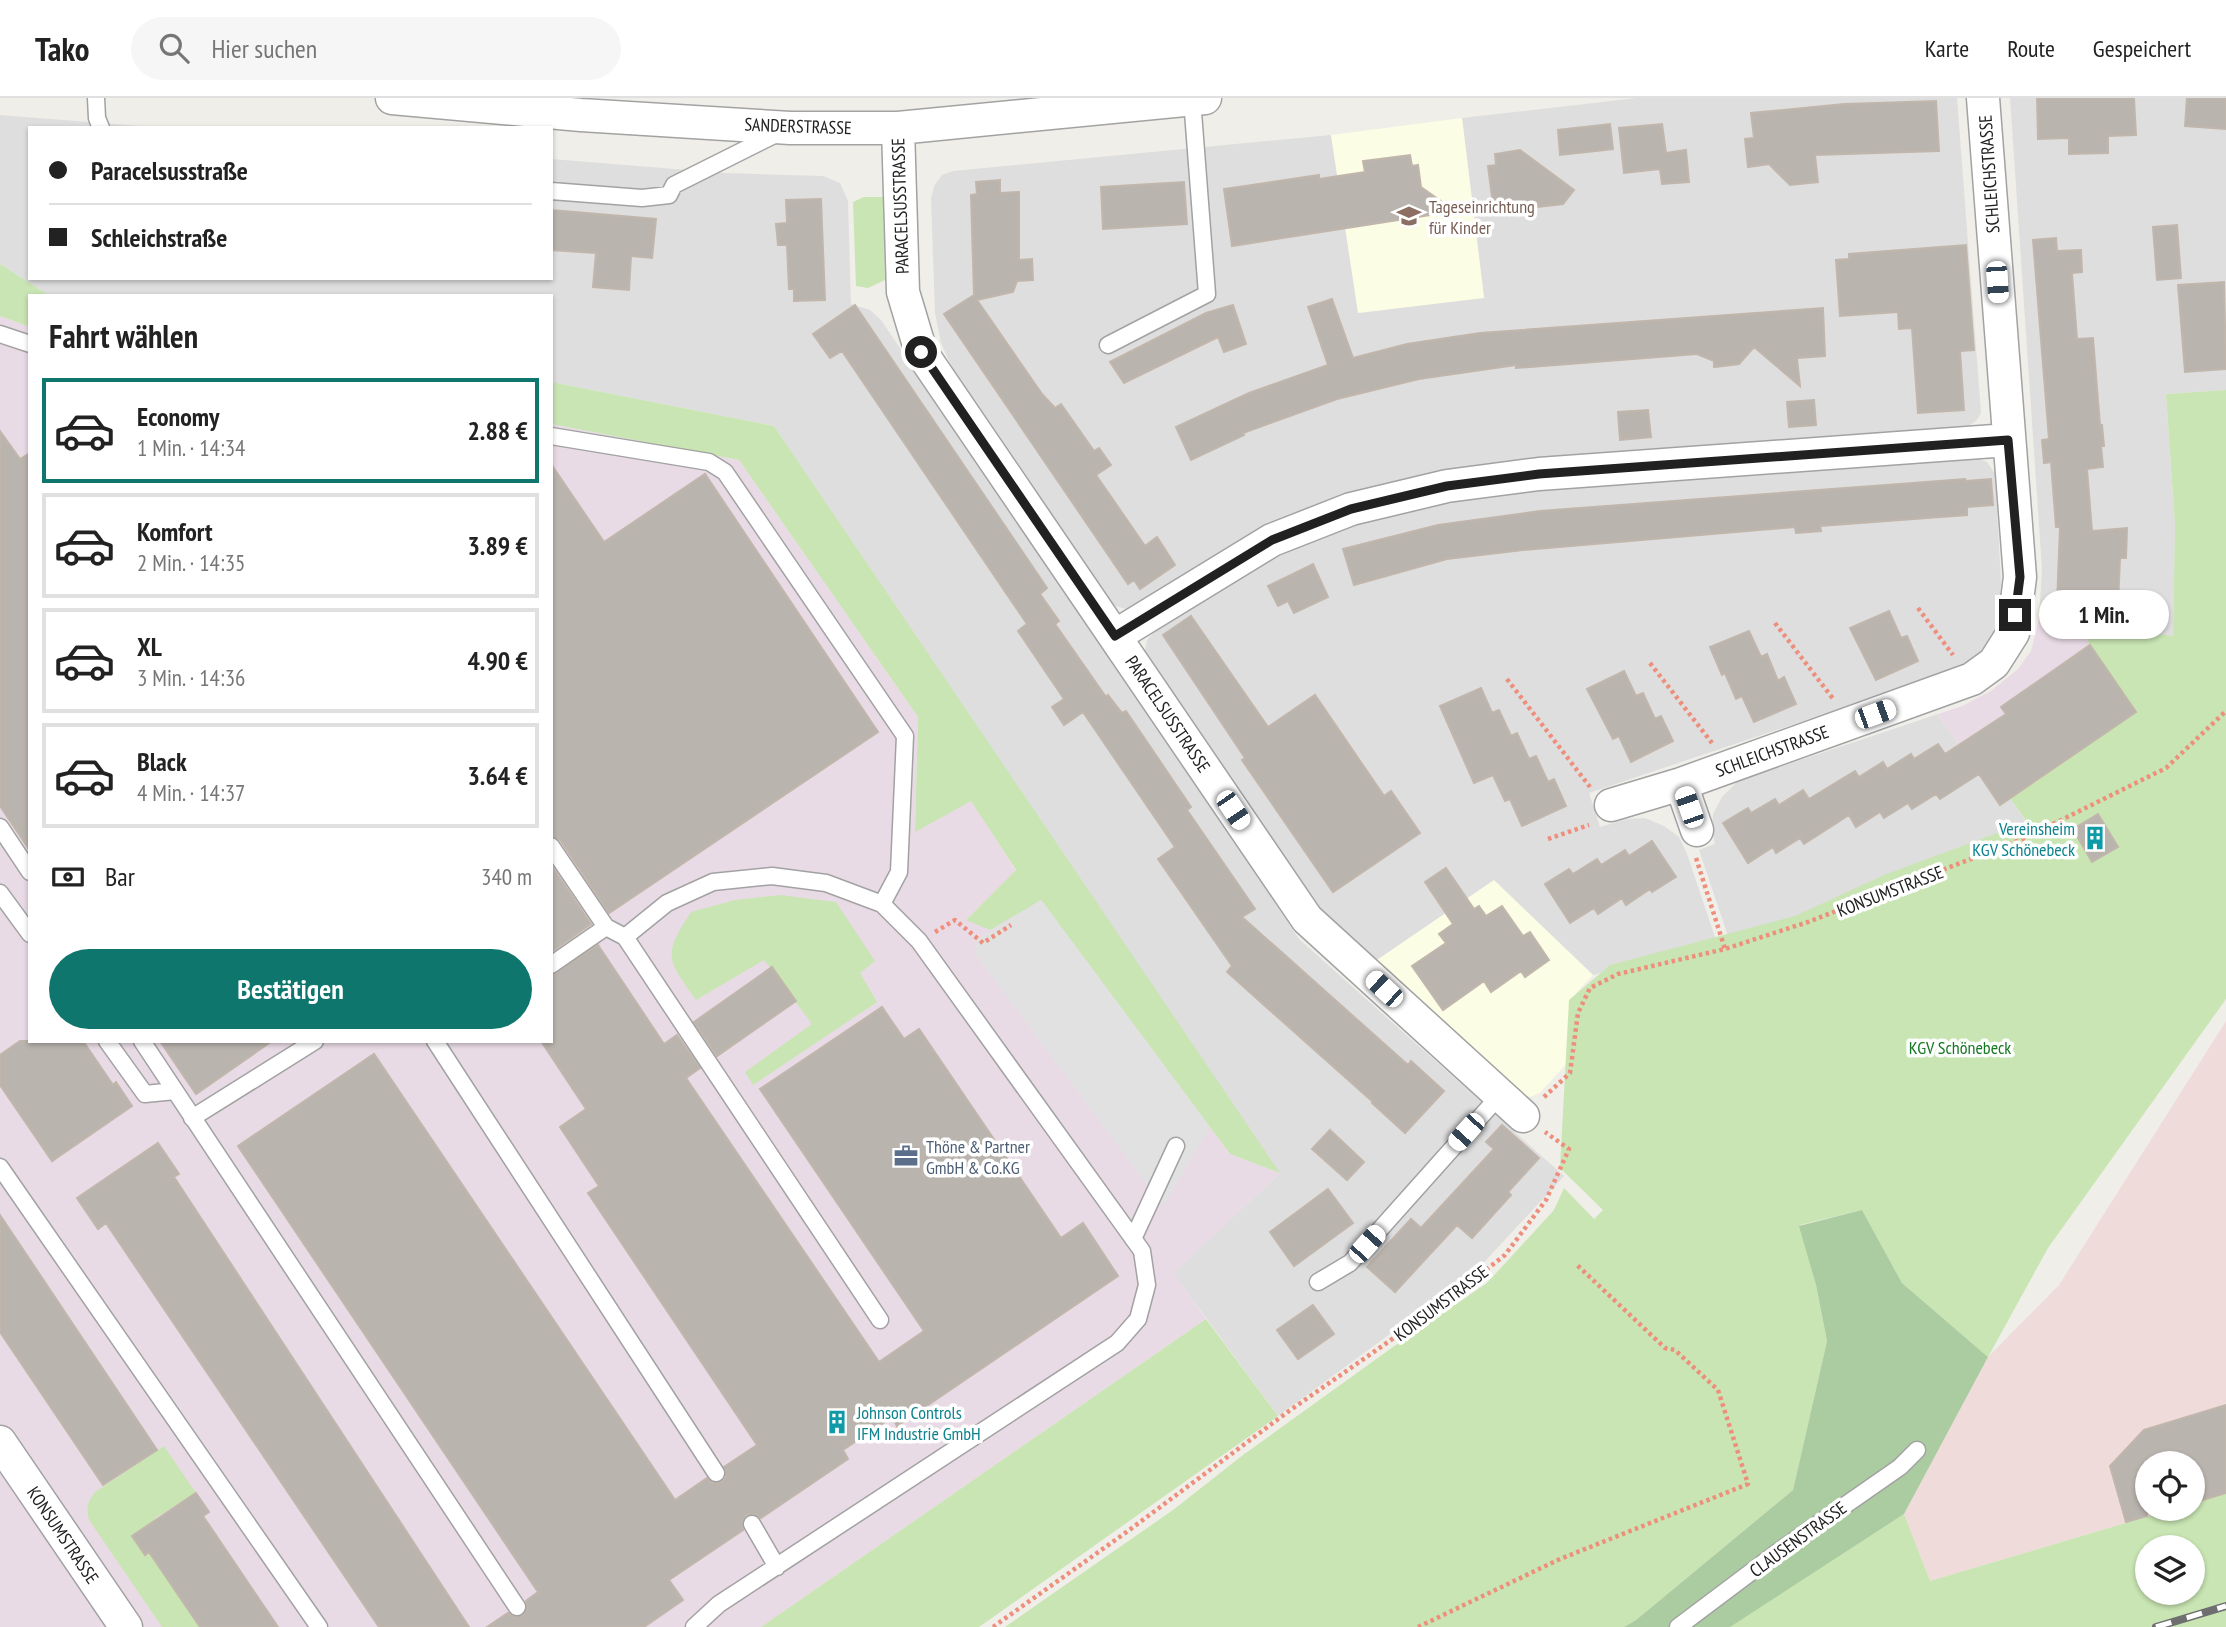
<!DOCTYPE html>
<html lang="de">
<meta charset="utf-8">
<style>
:root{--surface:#fff;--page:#f6f6f6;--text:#222;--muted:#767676;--line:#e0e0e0;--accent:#0f766e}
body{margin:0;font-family:"PT Sans Narrow",sans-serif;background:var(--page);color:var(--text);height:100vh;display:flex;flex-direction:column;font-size:26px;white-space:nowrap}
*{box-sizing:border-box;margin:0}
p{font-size:23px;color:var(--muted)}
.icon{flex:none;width:38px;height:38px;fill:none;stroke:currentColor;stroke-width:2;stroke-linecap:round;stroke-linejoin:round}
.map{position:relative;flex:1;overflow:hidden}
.details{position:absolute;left:28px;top:196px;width:525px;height:749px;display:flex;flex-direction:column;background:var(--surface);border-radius:0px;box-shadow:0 2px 5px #0004}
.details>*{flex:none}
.hud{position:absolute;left:28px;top:28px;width:525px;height:154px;border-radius:0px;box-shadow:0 2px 5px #0004;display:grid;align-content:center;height:154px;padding:0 21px;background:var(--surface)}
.buttons{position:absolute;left:2135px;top:1353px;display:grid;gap:14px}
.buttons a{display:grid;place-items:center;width:70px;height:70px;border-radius:50%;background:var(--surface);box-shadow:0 2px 5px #0004;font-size:35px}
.end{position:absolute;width:32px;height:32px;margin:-16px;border:9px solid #212121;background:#fff;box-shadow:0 0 0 4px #fff}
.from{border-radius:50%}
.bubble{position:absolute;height:49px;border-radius:24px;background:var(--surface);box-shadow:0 2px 5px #0004;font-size:23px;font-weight:700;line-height:49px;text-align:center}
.car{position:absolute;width:21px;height:42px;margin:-21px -10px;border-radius:9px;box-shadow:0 0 5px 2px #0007;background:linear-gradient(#fff 24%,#345 0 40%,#fff 0 76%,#345 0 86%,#fff 0)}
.hud b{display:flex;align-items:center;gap:24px;height:66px;font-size:26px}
.hud b+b{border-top:2px solid var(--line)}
.hud i{width:18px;height:18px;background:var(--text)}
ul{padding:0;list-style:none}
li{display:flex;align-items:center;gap:21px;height:105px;margin:0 14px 10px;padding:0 7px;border:4px solid var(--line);border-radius:0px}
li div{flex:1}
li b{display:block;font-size:26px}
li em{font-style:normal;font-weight:700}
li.current{border-color:var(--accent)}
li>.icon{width:63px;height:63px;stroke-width:1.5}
h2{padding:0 21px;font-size:32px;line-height:84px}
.pay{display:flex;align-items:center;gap:18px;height:77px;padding:0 21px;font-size:26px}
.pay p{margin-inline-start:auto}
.button{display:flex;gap:14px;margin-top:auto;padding:14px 21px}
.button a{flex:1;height:80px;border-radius:42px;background:var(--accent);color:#fff;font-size:28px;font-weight:700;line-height:80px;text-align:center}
header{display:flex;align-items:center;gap:42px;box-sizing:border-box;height:98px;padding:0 35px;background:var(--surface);border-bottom:2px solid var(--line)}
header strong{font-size:33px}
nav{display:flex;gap:38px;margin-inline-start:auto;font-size:24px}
.search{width:490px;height:63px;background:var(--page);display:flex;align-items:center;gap:18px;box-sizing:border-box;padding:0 24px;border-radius:38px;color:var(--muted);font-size:26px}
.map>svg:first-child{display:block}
</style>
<header>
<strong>Tako</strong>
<div class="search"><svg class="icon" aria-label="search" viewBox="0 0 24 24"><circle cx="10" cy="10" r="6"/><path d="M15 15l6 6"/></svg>Hier suchen</div>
<nav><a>Karte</a><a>Route</a><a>Gespeichert</a></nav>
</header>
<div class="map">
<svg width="2226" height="1529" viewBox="0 0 2226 1529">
<rect width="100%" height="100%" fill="#f0eee8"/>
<!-- residential -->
<path fill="#dfdede" d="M1637,0H1957L1981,315L1977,322L1969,328L1533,361L1439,372L1364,391L1292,418L1227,449L1137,506L1126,511L1115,508L1106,499L954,274L941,245L935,215L931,101L934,88L942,77L953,73L1331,37L1359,215L1484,199L1462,20Z
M2010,0H2226V292L2166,296L2175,427L2173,539L2039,521L2042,471Z
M0,17L164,30H30V180H551V61L725,75L823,78L840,85L848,103L851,206L870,212L881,222L1299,841L1564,1078L1476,1173L1278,1318L1173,1175L1279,1076L774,328L551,284V198H50L0,166Z
M1975,360L1987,364L1995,376L2001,485L1998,531L1992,544L1977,559L1949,574L1589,695L1600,729L1627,721L1645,720L1664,728L1679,739L1687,756L1717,845L1593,877L1494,783L1374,864L1324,819L1148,561L1145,552L1147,542L1155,533L1227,485L1296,450L1343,431L1391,416L1487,398L1608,386Z
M1938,616L2000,707L2010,700L2030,729L1804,818L1729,841L1699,752L1715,746L1712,731L1713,716L1722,699L1738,683Z"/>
<!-- commercial -->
<path fill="#efdcda" d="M2226,923V1395L2193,1405V1365H2147V1410L2173,1411L1930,1483L1904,1416L1988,1259L2059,1187Z"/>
<!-- industrial -->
<path fill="#e9dbe5" d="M0,218L30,229V943H551V326L739,362L918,619L915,733L971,702L1016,773L966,822L1041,802L1230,1056L1280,1075L1174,1175L1206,1221L761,1529H0Z
M2039,521L2091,528L2088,544L2136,614L2000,707L1938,616L1962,608L1991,593L2018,571L2031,553Z"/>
<!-- education -->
<path fill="#fbfde5" d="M1462,20L1484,200L1358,215L1331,37Z
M1494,782L1593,877L1576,895L1567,965L1540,995L1530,999L1519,995L1374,864Z"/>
<!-- grass -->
<path fill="#c9e5b3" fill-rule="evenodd" d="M864,99H883L885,182L868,190L856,188L853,104Z
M0,166L50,198H30V229L0,218Z
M551,284L774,328L1280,1075L1230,1056L1041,802L990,832L966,822L1016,772L971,703L915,734L918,619L739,362L551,326Z
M2226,292V901L2048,1150L1988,1259L1902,1185L1862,1112L1800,1127L1816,1187L1827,1243L1793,1392L1636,1522L1624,1529H1005L1173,1412L1243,1357L1400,1244L1487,1185L1554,1112L1564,1090L1594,1121L1603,1112L1560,1070L1569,902L1610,867L1795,818L1884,777L2027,724L2010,700L2136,614L2088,544L2091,528L2173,538L2175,427L2166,296Z
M780,797L836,804L875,863L860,875L877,904L753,987L745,974L812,926L764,862L696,902C667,861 662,858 691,814L735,802Z
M1206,1221L1278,1318L979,1529H761Z
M164,1348L196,1395L155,1420L156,1422L132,1438L145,1457L149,1454L200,1529H162L89,1422C86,1410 87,1404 95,1394Z
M2226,1395V1529H1727L1904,1416L1930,1483L2173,1411L2193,1410V1405ZM2147,1449H2193V1494H2147Z"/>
<!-- forest -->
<path fill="#abcca1" d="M1862,1112L1902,1185L1988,1259L1904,1416L1730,1529H1624L1636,1522L1793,1392L1827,1243L1816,1187L1799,1128Z"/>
<!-- parking -->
<path fill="#e1e1e1" d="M1041,802L1210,1029L1163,1108L975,856L978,841Z"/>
<!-- building -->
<path fill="#bab4ae" stroke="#c1b6ac" stroke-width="2" d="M2037,0H2134L2136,37L2108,38V55L2069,56V40L2038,41Z
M2187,0H2226V31L2185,28Z
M1936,3L1939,53L1815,57L1818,84L1790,87L1769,66L1748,69L1745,41L1754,40L1751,15L1844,6Z
M1610,26L1613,51L1560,57L1558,32Z
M1662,26L1666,55L1686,52L1689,84L1662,86L1660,71L1624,75L1619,30Z
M1520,52L1574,92L1563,106L1494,114L1488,68L1496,67L1495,56Z
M1410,57L1412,68L1418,67L1421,89L1442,104L1430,117L1232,148L1224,91L1319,77V81L1365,74L1363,63Z
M1000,82V95L1019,94V162L1032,161L1033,182L1017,183L1013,194L977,202L1042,296L1055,310L1061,306L1094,353L1099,350L1111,367L1096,377L1145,448L1157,439L1175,467L1140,491L1134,482L1128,486L944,216L974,197L971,97L977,96L976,84Z
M1184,84L1187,126L1103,131L1101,89Z
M821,101L825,202L794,203V191H789L787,147H778L776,126L787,125L786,102Z
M551,112L656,121L652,160L631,158L629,192L593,189L596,155L551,152Z
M2177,127L2181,180L2157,182L2153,129Z
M2056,140L2057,153L2081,152L2082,174L2072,175L2077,241L2093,240L2100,327H2102L2104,348H2101L2103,369L2087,371L2092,433L2127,430L2126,460H2120L2118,507L2057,506L2060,429H2056L2051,364L2044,365L2042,342L2049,341L2033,142Z
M1966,147L1974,252L1960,253L1964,312L1918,315L1912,230L1899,231L1898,214L1840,218L1836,162L1849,161V156Z
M2224,184L2226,271L2185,274L2178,187Z
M1332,201L1353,260L1407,246L1480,235L1823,210L1825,258L1797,260L1800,288L1754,249L1739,266L1714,269V263L1697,256L1516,270V267L1419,281L1337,301L1243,335L1244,337L1191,362L1176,329L1249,295L1328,267L1308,209Z
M855,207L1047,490L1040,496L1059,523L1055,526L1106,599L1108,597L1122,615L1126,613L1191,709L1187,712L1255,811L1242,819L1408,967L1411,963L1444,993L1405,1035L1372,1005L1373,1004L1227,874L1232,868L1158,761L1175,749L1083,614L1064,627L1052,609L1064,601L1018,533L1027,526L842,253L830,260L813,236Z
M1233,207L1246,246L1224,254L1218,239L1124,285L1110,264L1206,215Z
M1814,302L1816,327L1789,329L1787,304Z
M1648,312L1651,339L1620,342L1618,314Z
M0,333L20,361L30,355V753L0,708Z
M551,366L604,444L705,376L878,634L609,815L560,742L551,738Z
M1965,381V383L1991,381L1993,407L1967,409V417L1820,428L1821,433L1796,435L1795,429L1523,452L1447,461L1354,487L1343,451L1438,427L1540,413Z
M1313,466L1328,499L1294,515L1288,503L1278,508L1268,488Z
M1889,513L1901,540L1907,538L1918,563L1876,582L1850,530Z
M1191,518L1268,629L1315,597L1384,698L1391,693L1420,735L1333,794L1242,662L1245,660L1163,537Z
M1749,533L1761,559L1767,556L1778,583L1784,579L1796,606L1754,624L1742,598L1736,601L1725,575L1722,577L1710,549Z
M2090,547L2136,614L2000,707L1979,676L1940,701L1936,696L1912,711L1908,705L1884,720L1880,714L1856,729L1849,717L1804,746L1800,740L1776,755L1773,749L1748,765L1723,725L1748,710L1751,715L1775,701L1779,707L1803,692L1809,701L1855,673L1859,679L1883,664L1887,671L1911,656L1914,661L1938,646L1945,656L2006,616L2001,609Z
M1624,573L1636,598L1643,595L1655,621L1661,618L1673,643L1631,664L1619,638L1613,641L1587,591Z
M1481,590L1492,615L1499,612L1511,638L1517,635L1529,661L1536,658L1548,684L1554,681L1566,708L1522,728L1510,701L1505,703L1493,677L1474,685L1440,608Z
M2098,716L2118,749L2092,764L2073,731Z
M1652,743L1676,779L1652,794L1650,791L1626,807L1622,800L1598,816L1594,810L1570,825L1545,786L1569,771L1573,776L1597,761L1601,767L1625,752L1629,758Z
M551,767L591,826L551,854Z
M1446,770L1474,811L1479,808L1486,818L1502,808L1523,838L1530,834L1549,862L1525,879L1521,873L1491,894L1484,883L1443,912L1412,868L1446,845L1439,836L1453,826L1425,784Z
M598,847L664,946L677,937L700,970L686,980L879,1264L924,1233L760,991L882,909L904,941L919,931L1061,1140L1083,1125L1118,1178L897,1328L892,1319L843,1352L848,1361L761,1420L753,1416L746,1417L742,1425L743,1432L669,1482L683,1502L644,1529H487L508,1515L517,1519L523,1517L527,1509L526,1503L538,1494L238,1048L374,956L675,1402L707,1380L712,1385L721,1384L726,1379L724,1369L757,1347L588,1095L599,1088L560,1029L586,1011L541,943H551V877Z
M772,869L796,903L717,958L694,924Z
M20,943H83L113,987L116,984L132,1008L52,1063L0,987V957Z
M160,943H272L196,996Z
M1502,1027L1539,1060L1508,1094L1511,1097L1472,1140L1457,1127L1395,1194L1367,1169L1411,1121L1421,1130L1494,1051L1486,1044Z
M1330,1032L1364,1064L1347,1082L1312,1051Z
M158,1045L179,1076L174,1079L469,1529H379L106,1125L98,1131L77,1100Z
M1328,1091L1353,1125L1294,1168L1270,1134Z
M0,1117L157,1352L103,1387L0,1234Z
M1313,1207L1334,1236L1298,1261L1277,1232Z
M2226,1307V1395L2193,1405V1365H2147V1418L2126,1424L2110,1368L2144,1332Z
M196,1395L209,1414L203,1418L278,1529H200L149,1454L145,1457L132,1438Z"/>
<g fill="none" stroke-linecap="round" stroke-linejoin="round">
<!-- lane casing -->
<g stroke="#a2a2a2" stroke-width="19">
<path id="lane" d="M96,0L97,20L101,30
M551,93L642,100L669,97L674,87L778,35
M0,236L30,246
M1108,247L1207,196L1192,1
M551,338L709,364L725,374L905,638L899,774L882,806L919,843L1142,1153L1147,1187L1138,1221L1117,1245L719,1506L694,1529
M0,729L30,774
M551,748L606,829L625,839L880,1222
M0,795L30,836
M625,839L667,805L713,784L772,778L826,785L882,806
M551,867L606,829
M107,943L145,996L175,993
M142,943L517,1509
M435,943L716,1375
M192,1020L315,943
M0,1069L319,1529
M1133,1141L1176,1048
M1318,1184L1350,1165L1500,997
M752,1426L777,1469
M1678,1529L1775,1456L1900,1369L1917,1352"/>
</g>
<!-- street casing -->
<g stroke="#a2a2a2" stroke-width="35">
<path id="street" d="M392,0L581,17L790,30H898L1205,0
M898,30L903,194L921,254L1307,821L1523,1018
M1115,538L1272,442L1351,411L1447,388L1539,376L2008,342
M1681,686L1697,732
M1611,707L1681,686L1972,581L1994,565L2013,535L2020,479L1983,0
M0,1344L126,1529"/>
</g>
<!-- path -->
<path stroke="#ee8e7c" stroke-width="4.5" stroke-dasharray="3.5 3.5" stroke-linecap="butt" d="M1918,510L1953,557
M1775,525L1834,602
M1650,565L1712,645
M1507,581L1590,689
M1548,741L1589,727
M1696,760L1725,851
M935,834L955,822L983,845L1011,827
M1544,999L1570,975L1578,915L1590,890L1618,876L1725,851L1808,824L2025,740L2166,670L2226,613
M993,1529L1128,1433L1289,1313L1438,1209L1505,1157L1546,1102L1569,1051L1545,1034
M1418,1529L1560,1461L1748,1386L1718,1292L1675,1252L1665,1250L1576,1166"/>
<!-- lane -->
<use href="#lane" stroke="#fff" stroke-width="16"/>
<!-- street -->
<use href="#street" stroke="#fff" stroke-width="32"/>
<!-- rail casing -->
<g stroke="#6f6f6f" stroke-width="8">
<path id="rail" d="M2156,1529L2226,1508"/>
</g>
<!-- rail -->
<use href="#rail" stroke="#fff" stroke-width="5" stroke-dasharray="16" stroke-linecap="butt"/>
</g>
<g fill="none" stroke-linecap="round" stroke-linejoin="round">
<!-- route -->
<path stroke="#212121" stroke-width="9" d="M921,254L1115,538L1272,442L1351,411L1447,388L1539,376L2008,342L2020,479L2015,517"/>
</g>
<!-- icons -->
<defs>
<g id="school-bare" transform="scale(1.89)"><path d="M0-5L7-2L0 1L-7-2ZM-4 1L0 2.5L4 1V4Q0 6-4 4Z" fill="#8d6e63" stroke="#fff" stroke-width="2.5" paint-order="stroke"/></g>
<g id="building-bare" transform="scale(1.89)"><path d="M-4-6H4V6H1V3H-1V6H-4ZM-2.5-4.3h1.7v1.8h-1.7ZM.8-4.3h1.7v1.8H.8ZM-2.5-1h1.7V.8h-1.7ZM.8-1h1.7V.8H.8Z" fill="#0f9aa8" stroke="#fff" stroke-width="2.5" paint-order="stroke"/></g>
<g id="office-bare" transform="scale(1.89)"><path d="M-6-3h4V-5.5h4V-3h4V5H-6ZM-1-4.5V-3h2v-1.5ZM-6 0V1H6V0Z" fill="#5c6f8a" stroke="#fff" stroke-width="2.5" paint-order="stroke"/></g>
</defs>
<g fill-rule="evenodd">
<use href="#school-bare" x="1409" y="118"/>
<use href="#building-bare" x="2095" y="740"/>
<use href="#office-bare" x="906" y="1058"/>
<use href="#building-bare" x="837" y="1324"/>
</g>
<g text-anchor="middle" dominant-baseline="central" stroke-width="7" stroke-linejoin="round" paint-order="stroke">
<!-- street labels -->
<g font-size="18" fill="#212121" stroke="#fff">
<text transform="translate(798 28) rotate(2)">SANDERSTRASSE</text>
<text transform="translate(1989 76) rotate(-94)">SCHLEICHSTRASSE</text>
<text transform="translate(900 108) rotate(-92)">PARACELSUSSTRASSE</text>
<text transform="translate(1168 616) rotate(56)">PARACELSUSSTRASSE</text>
<text transform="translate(1772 653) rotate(-20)">SCHLEICHSTRASSE</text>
<text transform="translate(1890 793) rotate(-21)">KONSUMSTRASSE</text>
<text transform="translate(1441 1205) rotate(-37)">KONSUMSTRASSE</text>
<text transform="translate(63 1437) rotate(56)">KONSUMSTRASSE</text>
<text transform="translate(1798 1441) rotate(-36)">CLAUSENSTRASSE</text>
</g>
<!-- education labels -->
<g font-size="18" fill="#785e54" stroke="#fff" text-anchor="start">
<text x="1429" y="108">Tageseinrichtung<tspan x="1429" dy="21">für Kinder</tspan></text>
</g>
<!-- culture labels -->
<g font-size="18" fill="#0d838f" stroke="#fff" text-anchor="end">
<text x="2075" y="730">Vereinsheim<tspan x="2075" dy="21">KGV Schönebeck</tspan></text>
<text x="857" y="1314" text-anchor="start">Johnson Controls<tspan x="857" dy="21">IFM Industrie GmbH</tspan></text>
</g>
<!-- park labels -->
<g font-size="18" fill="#167824" stroke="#fff">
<text x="1960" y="949">KGV Schönebeck</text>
</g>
<!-- service labels -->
<g font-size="18" fill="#4e5e75" stroke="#fff" text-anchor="start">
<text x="926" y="1048">Thöne &amp; Partner<tspan x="926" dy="21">GmbH &amp; Co.KG</tspan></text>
</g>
</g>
</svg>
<div class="buttons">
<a><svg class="icon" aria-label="locate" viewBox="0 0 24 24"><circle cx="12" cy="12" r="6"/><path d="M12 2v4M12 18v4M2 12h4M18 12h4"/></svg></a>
<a><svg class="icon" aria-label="layers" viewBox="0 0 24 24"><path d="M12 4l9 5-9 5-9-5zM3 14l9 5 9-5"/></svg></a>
</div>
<i class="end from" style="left:921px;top:254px"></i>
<i class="end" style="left:2015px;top:517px"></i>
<div class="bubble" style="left:2039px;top:492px;width:130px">1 Min.</div>
<i class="car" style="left:1997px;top:184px;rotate:176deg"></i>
<i class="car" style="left:1875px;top:616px;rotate:70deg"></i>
<i class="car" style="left:1689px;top:709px;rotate:341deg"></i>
<i class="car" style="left:1233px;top:712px;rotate:146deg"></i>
<i class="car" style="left:1384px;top:891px;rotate:313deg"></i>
<i class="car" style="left:1466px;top:1034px;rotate:222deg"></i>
<i class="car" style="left:1367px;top:1146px;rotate:42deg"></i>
<div class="hud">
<b><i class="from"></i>Paracelsusstraße</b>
<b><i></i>Schleichstraße</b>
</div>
<section class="details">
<h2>Fahrt wählen</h2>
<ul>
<li class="current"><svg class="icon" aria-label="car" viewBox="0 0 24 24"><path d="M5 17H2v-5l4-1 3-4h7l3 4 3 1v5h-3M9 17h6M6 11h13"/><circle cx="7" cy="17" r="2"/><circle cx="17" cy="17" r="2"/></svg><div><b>Economy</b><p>1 Min. · 14:34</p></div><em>2.88 €</em></li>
<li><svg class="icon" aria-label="car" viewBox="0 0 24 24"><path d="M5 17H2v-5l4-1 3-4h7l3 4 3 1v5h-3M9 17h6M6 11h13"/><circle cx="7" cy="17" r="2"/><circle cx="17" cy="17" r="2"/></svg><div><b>Komfort</b><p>2 Min. · 14:35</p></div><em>3.89 €</em></li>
<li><svg class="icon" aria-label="car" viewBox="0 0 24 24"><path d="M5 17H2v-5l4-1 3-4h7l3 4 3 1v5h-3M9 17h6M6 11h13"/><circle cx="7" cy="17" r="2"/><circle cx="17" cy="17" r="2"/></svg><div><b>XL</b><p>3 Min. · 14:36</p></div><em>4.90 €</em></li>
<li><svg class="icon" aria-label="car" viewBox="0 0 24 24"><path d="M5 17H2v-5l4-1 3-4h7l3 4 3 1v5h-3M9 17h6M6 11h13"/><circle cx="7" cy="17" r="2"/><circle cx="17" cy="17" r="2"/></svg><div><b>Black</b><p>4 Min. · 14:37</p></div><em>3.64 €</em></li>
</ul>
<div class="pay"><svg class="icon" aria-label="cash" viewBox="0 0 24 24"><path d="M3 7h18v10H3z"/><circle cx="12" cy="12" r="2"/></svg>Bar<p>340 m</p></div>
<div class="button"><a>Bestätigen</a></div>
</section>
</div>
